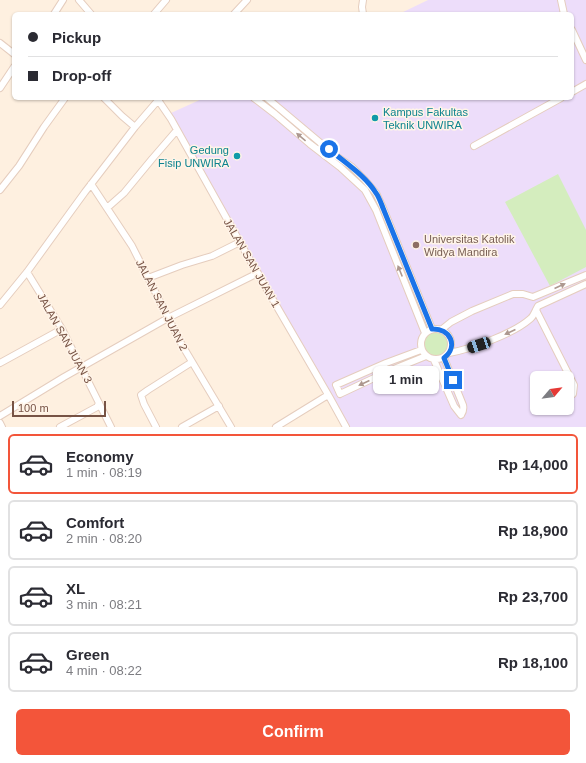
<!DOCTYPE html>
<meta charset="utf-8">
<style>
:root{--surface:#fff;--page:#f7f7f7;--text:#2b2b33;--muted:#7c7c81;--line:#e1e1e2;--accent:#f3553a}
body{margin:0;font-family:Helvetica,sans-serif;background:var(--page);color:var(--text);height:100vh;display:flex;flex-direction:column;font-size:15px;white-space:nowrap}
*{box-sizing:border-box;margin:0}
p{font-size:13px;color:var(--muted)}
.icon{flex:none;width:22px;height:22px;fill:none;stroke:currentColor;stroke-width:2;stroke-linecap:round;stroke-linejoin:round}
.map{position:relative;height:427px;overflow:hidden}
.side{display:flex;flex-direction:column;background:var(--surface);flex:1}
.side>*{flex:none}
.guide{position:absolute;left:12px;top:12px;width:562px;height:88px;border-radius:6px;box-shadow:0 1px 3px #0004;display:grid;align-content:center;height:88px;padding:0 16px;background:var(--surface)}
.needle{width:26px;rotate:61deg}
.controls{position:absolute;left:530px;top:371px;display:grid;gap:8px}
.controls a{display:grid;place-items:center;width:44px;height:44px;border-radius:6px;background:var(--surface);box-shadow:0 1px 3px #0004;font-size:20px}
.scale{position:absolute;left:12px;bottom:10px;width:94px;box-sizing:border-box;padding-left:4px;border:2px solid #775345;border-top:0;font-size:11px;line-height:14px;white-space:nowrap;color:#775345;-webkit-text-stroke:3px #fff4e8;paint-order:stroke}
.end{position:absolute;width:18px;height:18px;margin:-9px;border:5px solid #1a73e8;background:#fff;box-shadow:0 0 0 2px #fff}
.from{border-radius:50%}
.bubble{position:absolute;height:28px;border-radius:6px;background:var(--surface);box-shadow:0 1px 3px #0004;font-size:13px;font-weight:600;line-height:28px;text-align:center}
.car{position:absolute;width:12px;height:24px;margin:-12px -6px;border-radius:5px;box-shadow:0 0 3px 1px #0007;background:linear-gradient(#222 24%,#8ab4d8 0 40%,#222 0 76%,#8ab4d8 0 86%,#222 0)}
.guide b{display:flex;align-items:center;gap:14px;height:38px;font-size:15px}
.guide b+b{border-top:1px solid var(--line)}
.guide i{width:10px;height:10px;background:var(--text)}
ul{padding:7px 0 0;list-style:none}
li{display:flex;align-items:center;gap:12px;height:60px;margin:0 8px 6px;padding:0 8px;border:2px solid var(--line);border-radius:6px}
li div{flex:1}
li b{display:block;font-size:15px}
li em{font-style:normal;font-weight:600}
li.on{border-color:var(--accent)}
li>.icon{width:36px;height:36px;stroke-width:1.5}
.primary-button{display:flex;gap:8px;margin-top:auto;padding:8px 16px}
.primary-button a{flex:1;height:46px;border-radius:6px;background:var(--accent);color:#fff;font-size:16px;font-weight:600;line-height:46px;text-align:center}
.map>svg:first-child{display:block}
</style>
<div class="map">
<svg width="586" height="427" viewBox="0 0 586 427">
<rect width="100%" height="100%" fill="#fef0e0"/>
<!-- education -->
<path fill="#edddfa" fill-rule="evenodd" d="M428,0H586V427H348L171,113L204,98H572V14H399ZM537,378H567V408H537Z"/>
<!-- green -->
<path fill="#d4edbe" d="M558,174L586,230V267L550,286L505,202Z
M371,189L373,191L429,328H427L423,321L378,208L369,192V190Z
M424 344a12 12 0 1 1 24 0a12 12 0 1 1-24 0Z"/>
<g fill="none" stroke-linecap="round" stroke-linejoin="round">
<!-- minor casing -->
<g stroke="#e5cdbe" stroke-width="8">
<path id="minor" d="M79,0L91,14
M561,0L564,14
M54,14L63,0
M154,14L166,0
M234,14L247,0
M363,14L362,7L363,0
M572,30L586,60
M0,43L14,54
M0,88L14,67
M572,92L586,84
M104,98L122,116L135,127
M254,98L275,114L310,144L340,167L365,190L376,210L425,333
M267,98L336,156L352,167L365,180L376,193L383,208L432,329
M158,100L171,119L251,262L330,398L346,427
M474,146L561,98
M91,184L132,246L182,345L231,427
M0,190L19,166L44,127L65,98
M107,208L124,193L152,159L177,130
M27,272L62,329L111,427
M148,278L182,265L212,256L240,242
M0,305L27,272L69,214L85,192L135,127L160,98
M536,310L574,385L573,394L567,399
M421 344a15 15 0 1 1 30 0a15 15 0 1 1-30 0Z
M441,330L451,322L472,311L513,294H523L533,297L586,275
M421,350L386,363L336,385L340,394L389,371L426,356
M449,353C471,349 513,334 530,319C534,316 535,311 538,306L586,284
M434,360L454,406L461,415C463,412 464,409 463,405L444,358
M0,363L62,329
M0,416L64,377L168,318L258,273
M0,423L2,427
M60,427L97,407L99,403
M156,427L144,404L141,395L148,390L192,362
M182,427L219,406
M276,427L328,395"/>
</g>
<!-- minor -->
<use href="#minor" stroke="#fff" stroke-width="6"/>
</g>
<!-- one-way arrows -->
<defs><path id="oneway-solid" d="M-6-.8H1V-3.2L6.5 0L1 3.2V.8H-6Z"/></defs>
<g fill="#ad988f">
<use href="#oneway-solid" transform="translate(301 137) rotate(-140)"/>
<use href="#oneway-solid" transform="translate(400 271) rotate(-112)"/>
<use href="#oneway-solid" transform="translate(560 286) rotate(-24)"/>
<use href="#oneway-solid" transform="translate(510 332) rotate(155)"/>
<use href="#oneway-solid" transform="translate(364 383) rotate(155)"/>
</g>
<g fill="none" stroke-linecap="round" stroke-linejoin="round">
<!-- route -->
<path stroke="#1a73e8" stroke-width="5" d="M329,149C345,163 365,175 376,193C379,197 381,203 383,208L432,329C450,328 459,346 444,358L453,380"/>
</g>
<!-- markers -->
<g fill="#0f9aa8" stroke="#fff4e8" stroke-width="1.5">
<circle cx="375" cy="118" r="4"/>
<circle cx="237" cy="156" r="4"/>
</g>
<circle fill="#8d6e63" stroke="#fff4e8" stroke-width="1.5" cx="416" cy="245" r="4"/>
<g text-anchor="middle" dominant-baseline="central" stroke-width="3" stroke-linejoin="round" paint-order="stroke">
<!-- culture labels -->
<g font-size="11" fill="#0d838f" stroke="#fff4e8" text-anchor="start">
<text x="383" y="112">Kampus Fakultas<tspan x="383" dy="13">Teknik UNWIRA</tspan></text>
<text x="229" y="150" text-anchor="end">Gedung<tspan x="229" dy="13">Fisip UNWIRA</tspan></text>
</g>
<!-- education labels -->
<g font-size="11" fill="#785e54" stroke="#fff4e8" text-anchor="start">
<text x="424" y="239">Universitas Katolik<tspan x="424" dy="13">Widya Mandira</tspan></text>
</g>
<!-- street labels -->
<g font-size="11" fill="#775345" stroke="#fff4e8">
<text transform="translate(252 263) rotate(60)">JALAN SAN JUAN 1</text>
<text transform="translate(162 305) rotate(63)">JALAN SAN JUAN 2</text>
<text transform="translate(65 338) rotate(61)">JALAN SAN JUAN 3</text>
</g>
</g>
</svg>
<div class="controls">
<a><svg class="needle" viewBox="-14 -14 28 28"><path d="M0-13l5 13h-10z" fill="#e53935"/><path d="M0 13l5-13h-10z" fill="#7c7c81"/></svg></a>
</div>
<div class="scale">100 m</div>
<i class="end from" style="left:329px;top:149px"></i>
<i class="end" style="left:453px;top:380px"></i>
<div class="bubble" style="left:373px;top:366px;width:66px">1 min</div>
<i class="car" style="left:479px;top:345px;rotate:252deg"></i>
<div class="guide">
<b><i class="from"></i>Pickup</b>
<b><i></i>Drop-off</b>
</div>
</div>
<section class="side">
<ul>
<li class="on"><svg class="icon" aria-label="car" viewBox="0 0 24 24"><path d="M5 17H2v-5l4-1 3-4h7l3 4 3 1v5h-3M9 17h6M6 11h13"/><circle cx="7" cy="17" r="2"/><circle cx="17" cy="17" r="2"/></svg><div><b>Economy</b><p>1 min · 08:19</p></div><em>Rp 14,000</em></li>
<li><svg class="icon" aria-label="car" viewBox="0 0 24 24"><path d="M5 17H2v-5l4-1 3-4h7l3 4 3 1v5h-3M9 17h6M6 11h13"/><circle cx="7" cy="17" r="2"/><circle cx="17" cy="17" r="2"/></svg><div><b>Comfort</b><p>2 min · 08:20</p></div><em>Rp 18,900</em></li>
<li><svg class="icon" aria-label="car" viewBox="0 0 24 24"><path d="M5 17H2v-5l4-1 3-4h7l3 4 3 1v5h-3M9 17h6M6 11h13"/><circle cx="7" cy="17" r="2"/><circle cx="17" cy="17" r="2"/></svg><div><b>XL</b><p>3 min · 08:21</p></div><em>Rp 23,700</em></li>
<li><svg class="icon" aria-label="car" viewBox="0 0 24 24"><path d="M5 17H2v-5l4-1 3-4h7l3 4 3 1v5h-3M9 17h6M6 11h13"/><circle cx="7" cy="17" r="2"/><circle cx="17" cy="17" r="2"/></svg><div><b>Green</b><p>4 min · 08:22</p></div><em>Rp 18,100</em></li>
</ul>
<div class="primary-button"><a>Confirm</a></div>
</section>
